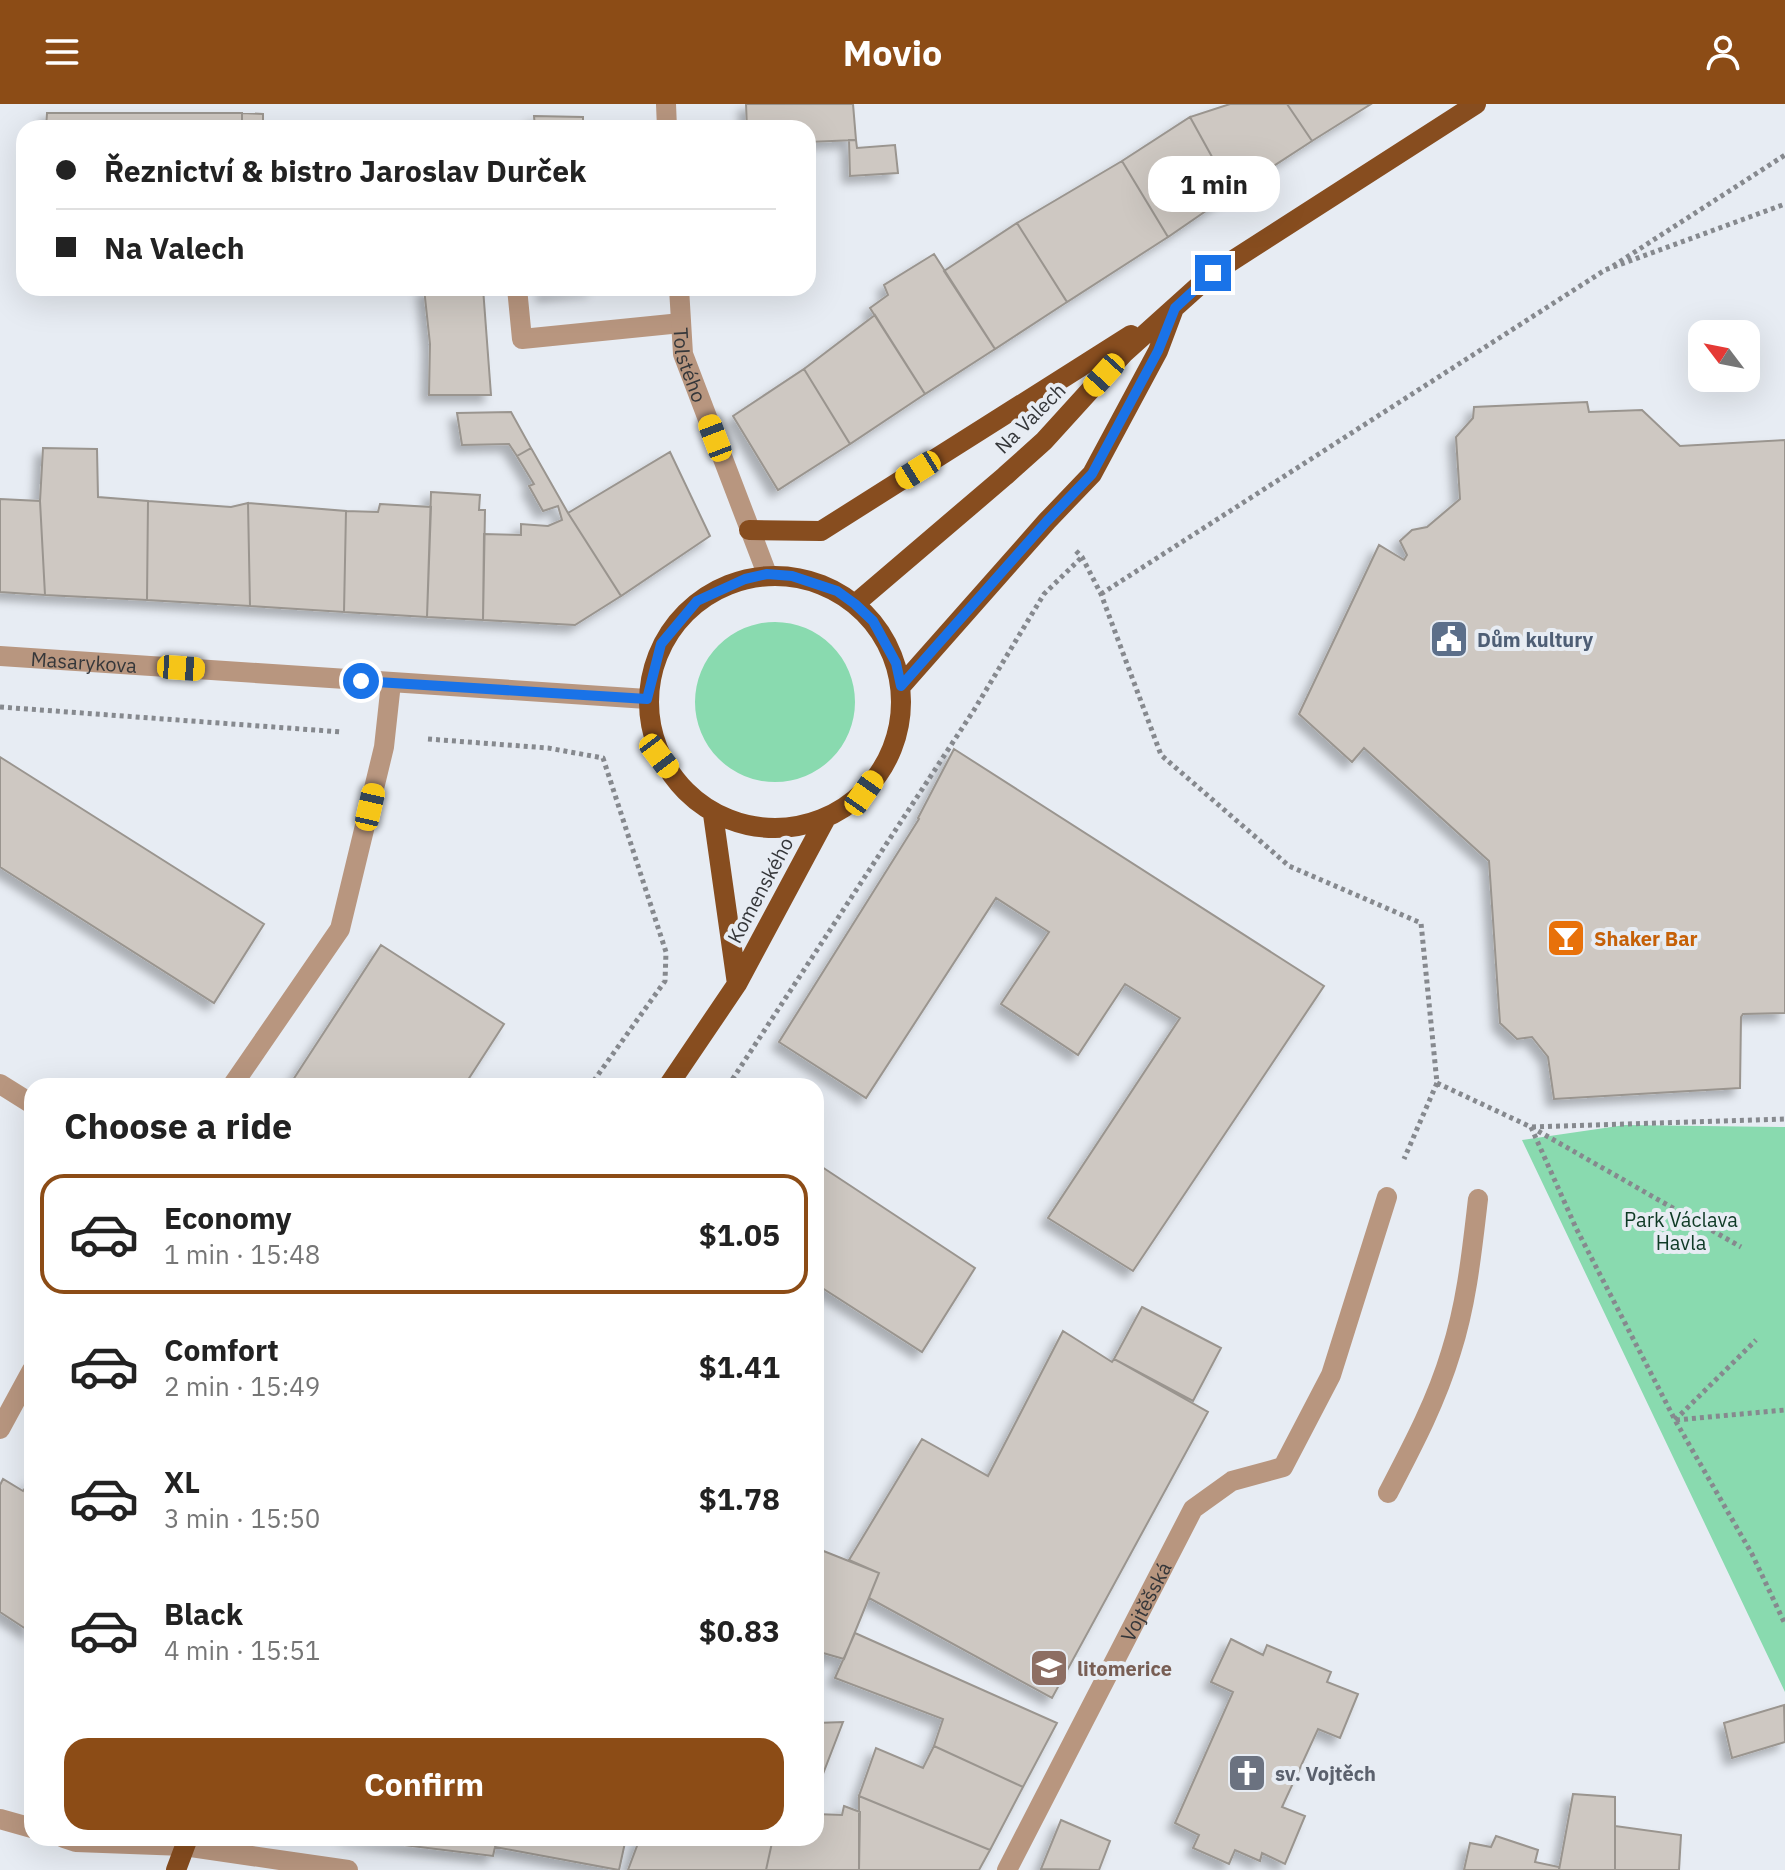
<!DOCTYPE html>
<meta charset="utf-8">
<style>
:root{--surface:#fff;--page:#f6f6f6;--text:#222;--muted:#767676;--line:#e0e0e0;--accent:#8c4c16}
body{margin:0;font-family:"IBM Plex Sans",sans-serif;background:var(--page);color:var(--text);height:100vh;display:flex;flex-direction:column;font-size:30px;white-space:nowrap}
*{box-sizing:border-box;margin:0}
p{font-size:26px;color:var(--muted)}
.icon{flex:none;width:44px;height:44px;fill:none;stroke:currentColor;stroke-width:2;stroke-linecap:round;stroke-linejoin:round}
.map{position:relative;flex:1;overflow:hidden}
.panel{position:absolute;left:24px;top:974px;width:800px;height:768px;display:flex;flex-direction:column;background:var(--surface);border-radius:24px;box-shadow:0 8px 32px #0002}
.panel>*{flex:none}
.guide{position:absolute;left:16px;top:16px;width:800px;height:176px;border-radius:24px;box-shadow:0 8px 32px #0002;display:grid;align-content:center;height:176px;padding:0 40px;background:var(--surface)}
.needle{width:52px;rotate:302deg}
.controls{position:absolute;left:1688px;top:216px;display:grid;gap:16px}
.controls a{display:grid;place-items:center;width:72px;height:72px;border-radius:16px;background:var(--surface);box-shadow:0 8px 32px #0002;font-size:40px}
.end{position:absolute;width:36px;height:36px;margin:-18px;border:10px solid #1a73e8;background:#fff;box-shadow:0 0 0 4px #fff}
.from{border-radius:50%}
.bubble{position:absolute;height:56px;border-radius:24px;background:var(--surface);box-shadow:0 8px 32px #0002;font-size:26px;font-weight:800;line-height:56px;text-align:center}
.car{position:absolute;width:24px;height:48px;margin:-24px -12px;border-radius:10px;box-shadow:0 0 6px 2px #0007;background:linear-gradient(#f5c518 24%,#345 0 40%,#f5c518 0 76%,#345 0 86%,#f5c518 0)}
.guide b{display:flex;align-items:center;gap:28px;height:76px;font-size:30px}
.guide b+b{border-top:2px solid var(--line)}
.guide i{width:20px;height:20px;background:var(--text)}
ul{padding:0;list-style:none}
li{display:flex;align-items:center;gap:24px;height:120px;margin:0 16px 12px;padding:0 24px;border:4px solid transparent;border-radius:24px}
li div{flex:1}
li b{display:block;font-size:30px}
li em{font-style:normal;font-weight:800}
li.current{border-color:var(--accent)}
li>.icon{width:72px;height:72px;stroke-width:1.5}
h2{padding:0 40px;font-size:36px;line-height:96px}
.primary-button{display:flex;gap:16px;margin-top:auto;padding:16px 40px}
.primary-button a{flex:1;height:92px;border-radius:24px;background:var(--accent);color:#fff;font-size:32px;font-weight:800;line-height:92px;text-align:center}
header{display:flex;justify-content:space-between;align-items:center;height:104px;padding:0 40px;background:var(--accent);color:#fff;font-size:36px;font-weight:800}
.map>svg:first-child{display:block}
</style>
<header><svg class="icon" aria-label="menu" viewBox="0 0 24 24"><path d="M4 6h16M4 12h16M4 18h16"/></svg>Movio<svg class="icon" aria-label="person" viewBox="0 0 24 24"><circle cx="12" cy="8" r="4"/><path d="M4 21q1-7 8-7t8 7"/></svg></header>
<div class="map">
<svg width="1785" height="1766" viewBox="0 0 1785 1766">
<defs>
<filter id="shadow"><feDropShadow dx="-7" dy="7" stdDeviation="4" flood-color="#0004"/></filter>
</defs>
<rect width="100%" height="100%" fill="#e7ecf3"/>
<!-- green -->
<path fill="#89daaf" d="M695 598a80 80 0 1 1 160 0a80 80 0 1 1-160 0Z
M1625,1021L1785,1023V1588L1522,1036Z"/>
<!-- building -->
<path fill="#cec8c2" stroke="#9a958f" stroke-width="2" filter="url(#shadow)" d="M746,0H853L856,36L808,38V24H747Z
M1230,0H1287L1312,37L1232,89L1190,13Z
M1287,0H1371L1312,37Z
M47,9H242V24H46Z
M242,9L263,10V24H242Z
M534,12L583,13V24H535Z
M1190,13L1232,89L1168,133L1122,57Z
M849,36H856L857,44L895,41L898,69L850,72Z
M1122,57L1168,133L1067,198L1017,119Z
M1017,119L1067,198L995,245L944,167Z
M934,150L995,245L925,290L870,204L888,191L884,181Z
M424,184H483L491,291H429L430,240Z
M544,184H594V185L544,190Z
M875,211L925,290L850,340L804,265Z
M804,265L850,340L778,386L733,312Z
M1587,298L1589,308L1642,306L1680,342L1785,336V909L1743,910L1741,913L1740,984L1554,995L1548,953L1532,933L1517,935L1500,919L1489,757L1364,644L1352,658L1299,610L1379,441L1404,456L1407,451L1400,437L1412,426L1427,423L1460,395L1456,333L1473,314L1474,303Z
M511,308L531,344L517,352L509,340L462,341L457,309Z
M43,344L97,345L98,393L148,397L147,496L45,491L40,397Z
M531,344L568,409L621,492L575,521L483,516L484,430L521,431V420L548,422L562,416L558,402L543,407L529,382L534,380L517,352Z
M670,348L710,432L621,492L568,409Z
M431,388L480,391L479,406H485L483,516L427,513Z
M0,395L40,397L45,491L0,488Z
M148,397L231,403L248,399L250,502L147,496Z
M248,399L346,407L344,508L250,502Z
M380,400L431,403L427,513L344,508L346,407L378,408Z
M954,645L1324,882L1133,1167L1048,1114L1180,914L1125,880L1078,951L1001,900L1049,828L996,794L866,994L779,938L919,715L918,714Z
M0,653L264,820L214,899L0,763Z
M381,841L504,920L464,982H289Z
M816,1059L975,1164L922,1248L816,1180Z
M1142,1203L1221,1244L1193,1297L1114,1255Z
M1063,1227L1112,1258L1114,1255L1208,1308L1052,1594L869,1494L879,1469L849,1456L922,1335L988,1372Z
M32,1374V1529L0,1508V1381L3,1375L23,1387Z
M816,1444L879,1469L844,1555L816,1547Z
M855,1529L1057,1619L1023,1683L934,1642L943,1615L835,1574Z
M1231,1535L1263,1551L1267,1541L1331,1568L1327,1578L1358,1590L1340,1634L1318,1625L1282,1703L1305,1712L1285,1760L1262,1749L1260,1757L1235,1746L1229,1760L1193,1744L1199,1731L1175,1719L1233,1588L1211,1578Z
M1784,1601L1785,1638L1732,1654L1724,1619Z
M843,1618L816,1688V1619Z
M934,1642L1023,1683L990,1746L859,1692L876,1644L923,1664Z
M1573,1690L1615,1693V1766H1559Z
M859,1692L990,1746L979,1766H859Z
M844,1702L860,1708L859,1766H766L773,1734H816V1710L842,1711Z
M1061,1716L1110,1737L1099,1766L1041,1765Z
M1615,1722L1681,1731L1679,1766H1615Z
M1496,1732L1538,1746L1535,1758L1559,1763V1766H1464L1470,1739L1491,1743Z
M346,1734H497L493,1752Z
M497,1734H626L619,1766L495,1743Z
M640,1734H773L766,1766H628Z"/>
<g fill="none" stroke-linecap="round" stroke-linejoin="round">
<!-- path -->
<path stroke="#86898e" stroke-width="5" stroke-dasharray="4 4" stroke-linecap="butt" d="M1613,162L1785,51
M1076,447L1082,453L1101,490L1161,651L1289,762L1421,819L1437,979L1404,1055
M1101,490L1605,166L1785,100
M0,603L342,628
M428,635L548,644L603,654L666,848L665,877L590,982
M1437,979L1531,1023L1741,1143
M728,982L974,606L1044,490L1082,453
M1531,1023L1576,1124L1675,1316L1752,1450L1785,1520
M1532,1023L1785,1015
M1675,1316L1756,1236
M1676,1316L1785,1306"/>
<!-- minor -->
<g stroke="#b8967f" stroke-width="20">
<path d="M666,0L667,24"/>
<path d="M517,184L522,235L681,219"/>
<path id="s1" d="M679,184L683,250L767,470"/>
<path id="s2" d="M0,552L647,595"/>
<path d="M0,980L32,1000"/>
<path d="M232,982L340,825L384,643L391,579"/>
<path d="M0,1325L32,1266"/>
<path d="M1388,1389C1412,1343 1436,1298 1451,1248C1467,1198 1472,1146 1478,1095"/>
<path d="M0,1715L32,1724"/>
<path d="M64,1734L76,1738L184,1742L348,1766"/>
<path id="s3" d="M1007,1766L1193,1405L1232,1377L1283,1363L1331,1271L1387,1093"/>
</g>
<!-- major -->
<path stroke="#874d1f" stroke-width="20" d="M749,426L821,427L1131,231
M649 598a126 126 0 1 1 252 0a126 126 0 1 1-252 0Z
M855,500L1005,372L1044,337L1124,249L1213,169L1476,0
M901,582L1047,417L1092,370L1158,247L1173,207
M713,710L737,880
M668,982L737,880L826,714
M176,1766L188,1734"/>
</g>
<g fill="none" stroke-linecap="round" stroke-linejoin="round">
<!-- route -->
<path stroke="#1a73e8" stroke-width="10" d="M361,577L647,595L661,540L697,497L745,475L767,470L792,472L837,487L855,500L873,517L896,559L901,582L1047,417L1092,370L1158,247L1175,204L1213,169"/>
</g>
<!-- icons -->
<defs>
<g id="civic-square" transform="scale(2)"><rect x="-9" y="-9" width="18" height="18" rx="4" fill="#5c6f8a" stroke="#e7ecf3"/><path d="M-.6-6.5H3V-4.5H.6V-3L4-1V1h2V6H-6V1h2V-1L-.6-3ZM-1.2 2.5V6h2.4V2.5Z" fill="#fff"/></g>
<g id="bar-square" transform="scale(2)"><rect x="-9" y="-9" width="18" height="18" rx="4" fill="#e8710a" stroke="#e7ecf3"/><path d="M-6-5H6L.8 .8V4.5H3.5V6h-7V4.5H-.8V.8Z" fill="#fff"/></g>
<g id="school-square" transform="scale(2)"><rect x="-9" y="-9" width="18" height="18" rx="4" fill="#8d6e63" stroke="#e7ecf3"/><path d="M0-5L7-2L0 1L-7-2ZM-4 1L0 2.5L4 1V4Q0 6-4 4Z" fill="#fff"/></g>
<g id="church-square" transform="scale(2)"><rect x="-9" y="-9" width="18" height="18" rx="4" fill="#6b7280" stroke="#e7ecf3"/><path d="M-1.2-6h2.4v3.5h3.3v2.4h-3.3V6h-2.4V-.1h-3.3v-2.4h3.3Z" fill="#fff"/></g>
</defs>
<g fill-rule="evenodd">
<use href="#civic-square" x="1449" y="535"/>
<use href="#bar-square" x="1566" y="834"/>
<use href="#school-square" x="1049" y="1564"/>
<use href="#church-square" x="1247" y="1669"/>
</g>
<g text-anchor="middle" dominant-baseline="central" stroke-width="8" stroke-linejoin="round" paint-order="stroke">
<!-- street labels -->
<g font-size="20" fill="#35373a" stroke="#e7ecf3">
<text stroke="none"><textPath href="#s1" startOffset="78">Tolstého</textPath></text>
<text transform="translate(1030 314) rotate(-45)">Na Valech</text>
<text stroke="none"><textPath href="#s2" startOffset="84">Masarykova</textPath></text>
<text transform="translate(760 786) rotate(-62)">Komenského</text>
<text stroke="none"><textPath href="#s3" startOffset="302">Vojtěšská</textPath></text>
</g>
<!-- service labels -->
<g font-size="20" font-weight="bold" fill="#4e5e75" stroke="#e7ecf3" text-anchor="start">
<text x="1477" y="535">Dům kultury</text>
</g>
<!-- food labels -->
<g font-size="20" font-weight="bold" fill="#c56008" stroke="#e7ecf3" text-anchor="start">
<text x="1594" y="834">Shaker Bar</text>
</g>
<!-- park labels -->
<g font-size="20" fill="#0f3a26" stroke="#e7ecf3">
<text x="1681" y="1115">Park Václava<tspan x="1681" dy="23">Havla</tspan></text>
</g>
<!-- education labels -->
<g font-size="20" font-weight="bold" fill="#785e54" stroke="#e7ecf3" text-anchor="start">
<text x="1077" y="1564">litomerice</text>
</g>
<!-- worship labels -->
<g font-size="20" font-weight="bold" fill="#5b616d" stroke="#e7ecf3" text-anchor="start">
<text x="1275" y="1669">sv. Vojtěch</text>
</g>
</g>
</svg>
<div class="controls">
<a><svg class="needle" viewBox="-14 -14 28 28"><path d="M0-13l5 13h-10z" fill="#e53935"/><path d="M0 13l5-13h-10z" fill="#767676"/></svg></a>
</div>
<i class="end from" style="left:361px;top:577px"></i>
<i class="end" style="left:1213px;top:169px"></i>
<div class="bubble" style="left:1148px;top:52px;width:132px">1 min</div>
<i class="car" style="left:1104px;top:271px;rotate:222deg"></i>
<i class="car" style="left:715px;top:334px;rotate:339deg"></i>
<i class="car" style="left:918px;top:366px;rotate:238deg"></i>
<i class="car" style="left:181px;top:564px;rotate:94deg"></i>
<i class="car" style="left:659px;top:652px;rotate:143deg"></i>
<i class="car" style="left:864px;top:689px;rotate:35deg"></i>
<i class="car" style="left:370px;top:703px;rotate:13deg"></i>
<div class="guide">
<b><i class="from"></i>Řeznictví &amp; bistro Jaroslav Durček</b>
<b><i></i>Na Valech</b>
</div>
<section class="panel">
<h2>Choose a ride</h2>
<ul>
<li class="current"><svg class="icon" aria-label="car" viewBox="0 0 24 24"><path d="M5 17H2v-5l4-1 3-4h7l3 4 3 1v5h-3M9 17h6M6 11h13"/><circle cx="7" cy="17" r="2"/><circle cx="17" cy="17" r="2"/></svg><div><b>Economy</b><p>1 min · 15:48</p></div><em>$1.05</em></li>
<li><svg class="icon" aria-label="car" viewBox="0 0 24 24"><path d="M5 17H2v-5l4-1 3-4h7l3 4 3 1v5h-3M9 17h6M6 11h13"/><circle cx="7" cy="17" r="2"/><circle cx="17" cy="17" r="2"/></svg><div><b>Comfort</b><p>2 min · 15:49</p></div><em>$1.41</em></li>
<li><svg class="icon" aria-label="car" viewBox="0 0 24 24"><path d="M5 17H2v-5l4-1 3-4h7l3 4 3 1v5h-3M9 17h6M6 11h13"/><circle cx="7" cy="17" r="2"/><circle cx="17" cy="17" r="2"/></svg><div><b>XL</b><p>3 min · 15:50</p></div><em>$1.78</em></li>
<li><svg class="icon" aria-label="car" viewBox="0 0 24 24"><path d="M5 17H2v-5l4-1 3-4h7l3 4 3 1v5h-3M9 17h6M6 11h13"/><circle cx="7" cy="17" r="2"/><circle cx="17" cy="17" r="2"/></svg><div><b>Black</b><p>4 min · 15:51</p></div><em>$0.83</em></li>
</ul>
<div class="primary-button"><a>Confirm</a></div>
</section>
</div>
